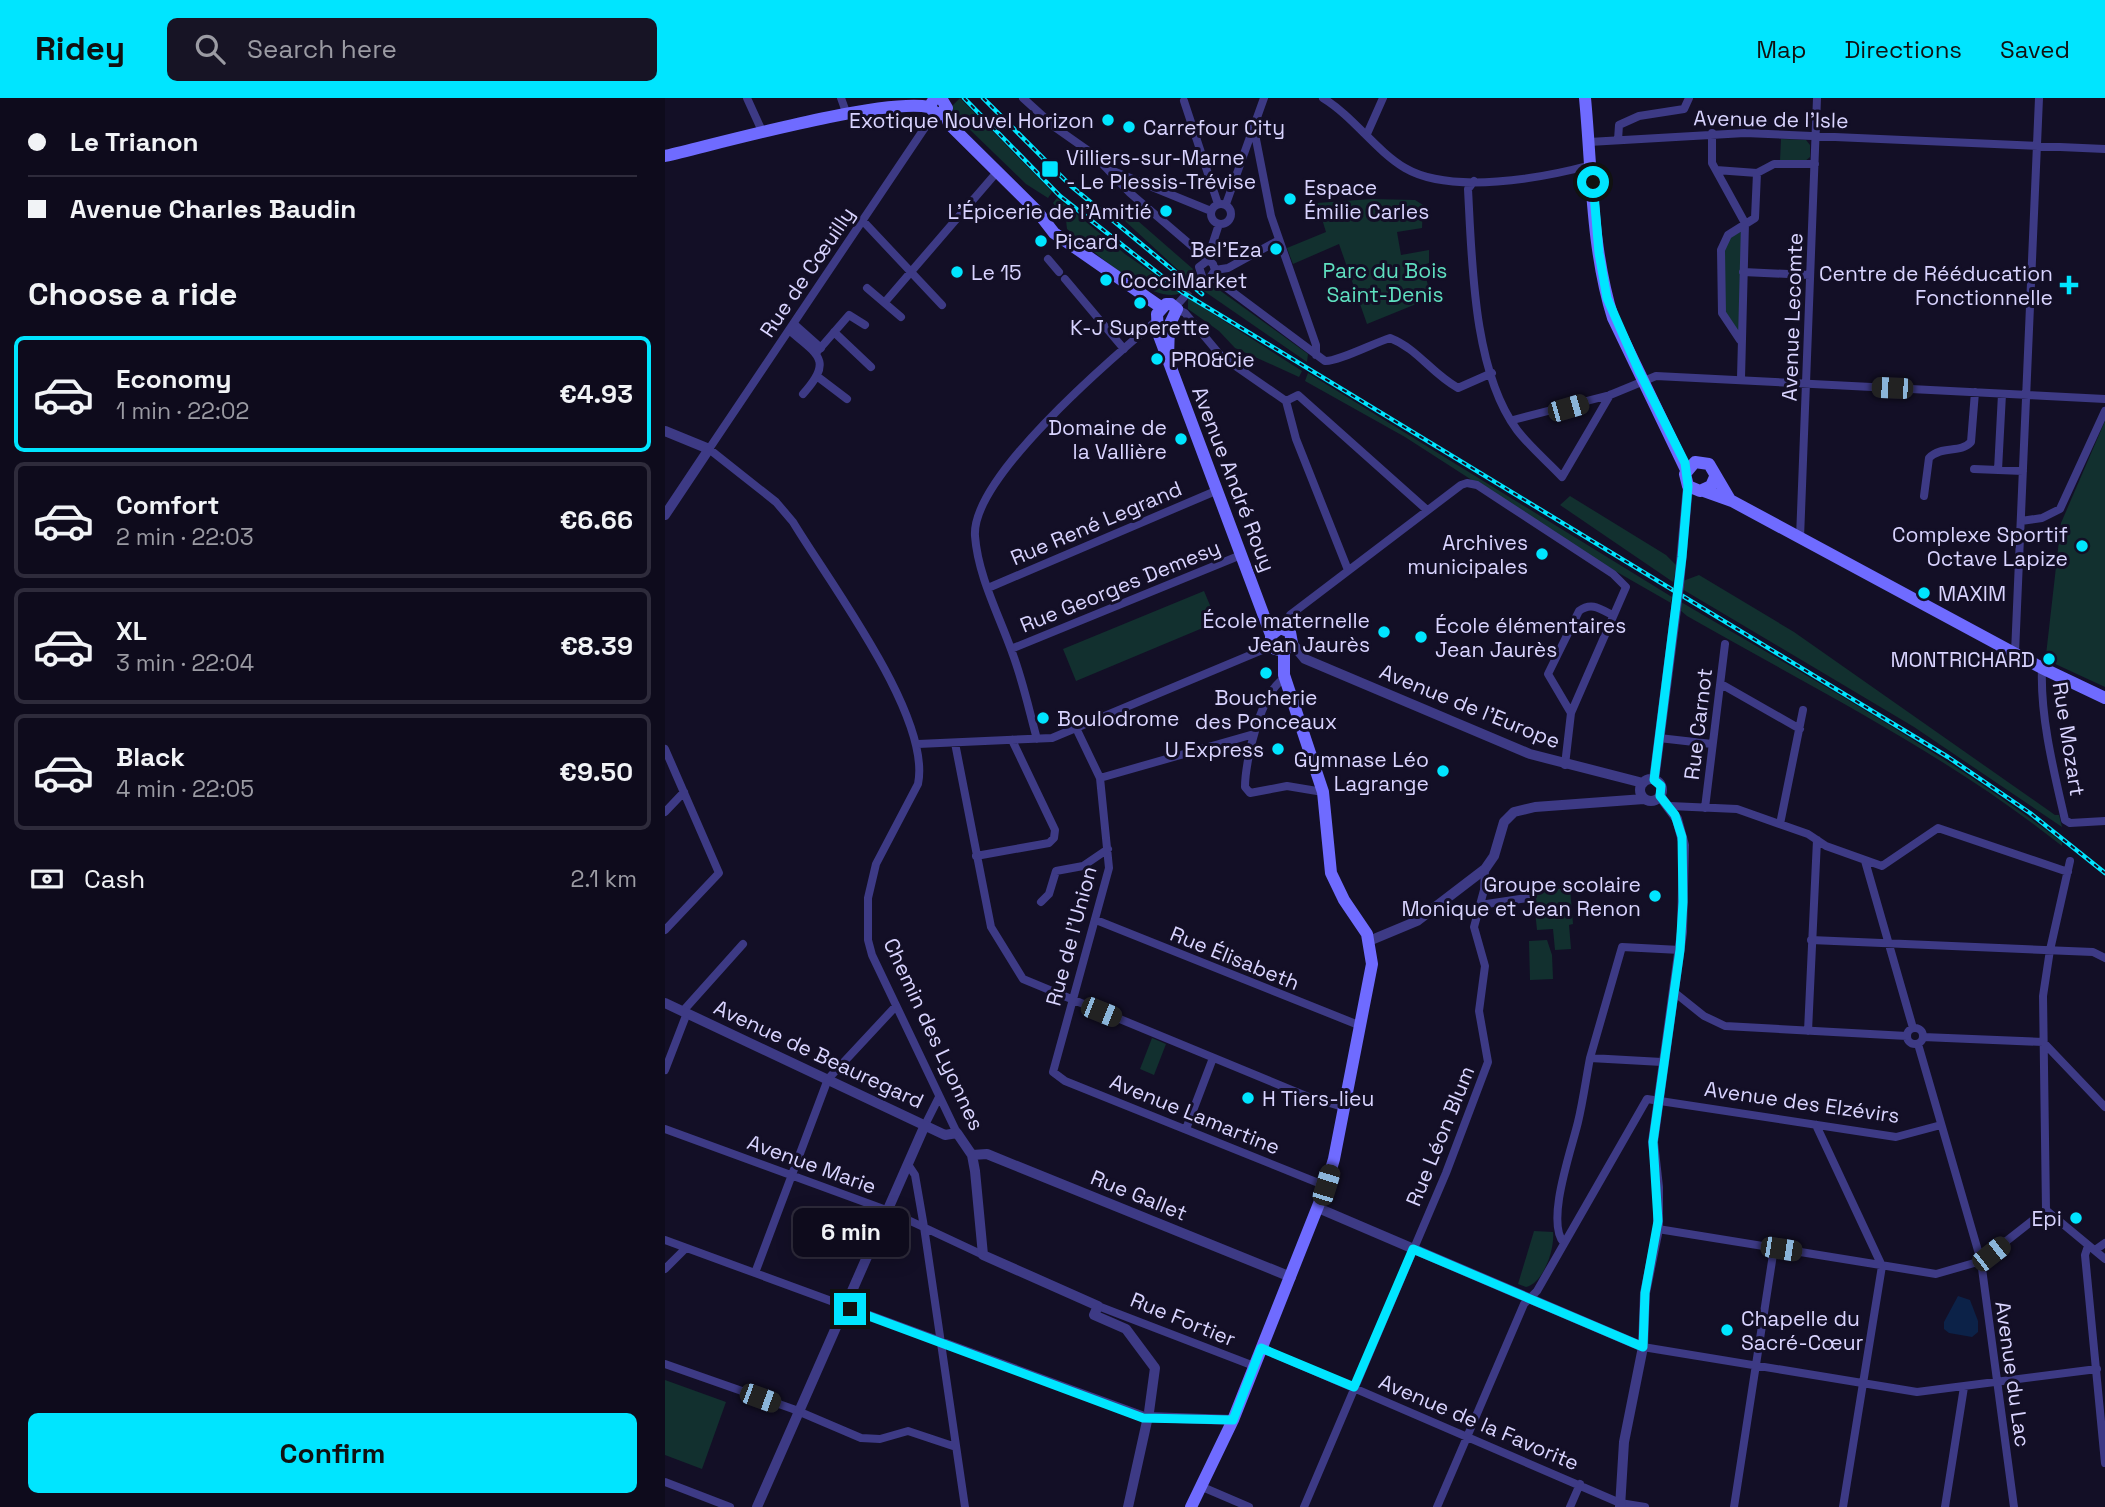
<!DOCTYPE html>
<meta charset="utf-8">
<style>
:root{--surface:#0e0b1c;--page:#171425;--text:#f1f3f6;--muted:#9b9ba3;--line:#2e2b3b;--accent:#00e5ff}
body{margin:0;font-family:"Space Grotesk",sans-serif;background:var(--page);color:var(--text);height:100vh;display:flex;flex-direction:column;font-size:26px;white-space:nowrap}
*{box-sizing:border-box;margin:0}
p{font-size:23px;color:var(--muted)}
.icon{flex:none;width:38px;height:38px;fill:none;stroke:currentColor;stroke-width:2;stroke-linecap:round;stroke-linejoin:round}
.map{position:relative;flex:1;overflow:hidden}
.sheet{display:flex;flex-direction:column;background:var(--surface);width:665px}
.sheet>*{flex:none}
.top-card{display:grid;align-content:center;height:154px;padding:0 28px;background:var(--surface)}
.end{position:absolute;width:32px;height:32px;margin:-16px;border:9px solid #00e5ff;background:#111;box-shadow:0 0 0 4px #111}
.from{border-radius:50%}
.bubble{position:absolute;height:49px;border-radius:10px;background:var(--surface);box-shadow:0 4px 18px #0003,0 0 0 2px var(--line);font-size:23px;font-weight:700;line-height:49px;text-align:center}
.car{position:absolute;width:21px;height:42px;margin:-21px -10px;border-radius:9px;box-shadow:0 0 5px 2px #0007;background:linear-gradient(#222 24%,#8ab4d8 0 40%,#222 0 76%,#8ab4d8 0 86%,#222 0)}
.top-card b{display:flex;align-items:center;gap:24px;height:66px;font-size:26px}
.top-card b+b{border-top:2px solid var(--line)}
.top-card i{width:18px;height:18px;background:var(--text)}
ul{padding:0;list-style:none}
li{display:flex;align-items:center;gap:21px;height:116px;margin:0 14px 10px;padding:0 14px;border:4px solid var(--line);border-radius:10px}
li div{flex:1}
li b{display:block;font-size:26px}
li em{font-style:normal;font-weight:700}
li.on{border-color:var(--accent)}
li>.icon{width:63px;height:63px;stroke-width:1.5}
h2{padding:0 28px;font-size:32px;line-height:84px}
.pay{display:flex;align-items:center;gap:18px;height:77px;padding:0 28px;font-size:26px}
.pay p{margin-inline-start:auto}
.primary-button{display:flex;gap:14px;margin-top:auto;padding:14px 28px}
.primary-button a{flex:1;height:80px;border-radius:10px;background:var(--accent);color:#111;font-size:28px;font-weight:700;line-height:80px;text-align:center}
header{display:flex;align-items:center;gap:42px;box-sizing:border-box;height:98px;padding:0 35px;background:var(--accent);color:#111}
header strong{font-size:33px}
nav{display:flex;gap:38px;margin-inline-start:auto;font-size:24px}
.search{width:490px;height:63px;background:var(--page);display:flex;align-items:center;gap:18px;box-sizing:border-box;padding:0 24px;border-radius:10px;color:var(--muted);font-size:26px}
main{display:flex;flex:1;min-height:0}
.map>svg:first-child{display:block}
</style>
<header>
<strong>Ridey</strong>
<div class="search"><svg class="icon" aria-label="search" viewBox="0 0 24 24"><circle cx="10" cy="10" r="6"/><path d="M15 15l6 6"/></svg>Search here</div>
<nav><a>Map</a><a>Directions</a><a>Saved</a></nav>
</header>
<main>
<section class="sheet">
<div class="top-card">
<b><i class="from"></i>Le Trianon</b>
<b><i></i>Avenue Charles Baudin</b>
</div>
<h2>Choose a ride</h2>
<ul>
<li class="on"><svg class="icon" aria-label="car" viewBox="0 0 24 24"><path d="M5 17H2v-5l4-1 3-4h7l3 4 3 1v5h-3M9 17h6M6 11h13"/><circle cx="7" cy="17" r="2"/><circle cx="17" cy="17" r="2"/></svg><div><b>Economy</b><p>1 min · 22:02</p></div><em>€4.93</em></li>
<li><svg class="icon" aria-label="car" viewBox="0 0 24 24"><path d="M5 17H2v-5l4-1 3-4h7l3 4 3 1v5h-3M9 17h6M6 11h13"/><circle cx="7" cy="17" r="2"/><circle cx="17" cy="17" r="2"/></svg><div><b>Comfort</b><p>2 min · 22:03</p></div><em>€6.66</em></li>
<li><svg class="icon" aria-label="car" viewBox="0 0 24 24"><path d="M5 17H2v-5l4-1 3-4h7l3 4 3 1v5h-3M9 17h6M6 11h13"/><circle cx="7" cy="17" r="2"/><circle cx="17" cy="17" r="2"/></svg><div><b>XL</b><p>3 min · 22:04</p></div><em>€8.39</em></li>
<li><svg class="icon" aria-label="car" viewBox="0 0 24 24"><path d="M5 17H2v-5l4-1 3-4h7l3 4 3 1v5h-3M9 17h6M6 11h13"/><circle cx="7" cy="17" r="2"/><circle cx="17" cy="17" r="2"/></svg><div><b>Black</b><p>4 min · 22:05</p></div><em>€9.50</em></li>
</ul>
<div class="pay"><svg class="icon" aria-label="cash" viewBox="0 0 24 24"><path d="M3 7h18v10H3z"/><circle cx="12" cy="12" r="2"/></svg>Cash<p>2.1 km</p></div>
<div class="primary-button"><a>Confirm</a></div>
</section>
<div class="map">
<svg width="1440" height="1409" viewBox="0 0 1440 1409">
<rect width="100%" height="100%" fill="#130f26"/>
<!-- green -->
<path fill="#12302f" d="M295,0L387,94L383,100L361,86L298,25L290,22L286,9Z
M1116,41L1141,42L1145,47V59L1139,64L1115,63Z
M392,100L460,156L516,195C486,208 425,150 402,131L401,122L388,105Z
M707,101L750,102L758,107L757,130L732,134L736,157L764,152V165L758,167L766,200L702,226L674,146L628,166L622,150L661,134L652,105Z
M465,116L528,171L523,181L459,122Z
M1080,125L1075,242L1057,215L1056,152L1063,137Z
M546,186L643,256L642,264L536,191Z
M523,200L637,273L634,279L570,250L554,233L523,211Z
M643,275L1007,499L1006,505L931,462L740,339L640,283Z
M1440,323V589L1386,564L1387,560L1381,557L1396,425Z
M905,398L1001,457L1012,468L1008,484L895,407Z
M1034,477L1129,534L1390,717H1394L1397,729L1249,629L1017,491L1018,483Z
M539,493L552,524L411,583L398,551Z
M1016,504C1145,580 1278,653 1397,744V748C1283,657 1148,590 1022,518L1015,512Z
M905,790L908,826L904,827L906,851L890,852L888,831L872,832L868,793Z
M882,842L887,857L888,881L865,882L864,843Z
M487,940L501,946L489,977L475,971Z
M869,1133L888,1134C890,1150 879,1185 861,1189L853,1186Z
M0,1282L61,1304L37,1371L0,1357Z"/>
<!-- water -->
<path fill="#0c2248" d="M1293,1198L1305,1202L1313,1223V1234L1307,1239L1284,1235L1279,1231V1224Z"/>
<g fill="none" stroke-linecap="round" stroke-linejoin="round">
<!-- minor-tunnel -->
<path stroke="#312d47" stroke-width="8" stroke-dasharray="8 4" stroke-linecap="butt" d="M519,199L531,185"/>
<!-- minor -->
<path stroke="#3d3a85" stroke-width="8" d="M82,0L97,33
M176,0L181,14
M358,0L391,30L428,56L465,95L548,166L550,172L546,178
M658,0C689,19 710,52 740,70C786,97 878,80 926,67
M519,3L553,106
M269,16L44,351L111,404L128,424C164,484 267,619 253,686L211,766L203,800V842L207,857L292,1035
M589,31L606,118L651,247V257
M1047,35V65L1080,125L1076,280
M702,36L718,0
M953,42L954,27L974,18L1019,11L1024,0
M924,44L1080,35L1440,51
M1051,72L1092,75L1109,66H1150
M448,73L546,113
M809,83L803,91C807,163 808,273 852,332C865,349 882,363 897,379L945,297
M546 116a10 10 0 1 1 20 0a10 10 0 1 1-20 0Z
M561,106L599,0
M198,123L277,207
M383,161L394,174
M542,163L554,126
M550,172L563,170L614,142
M1078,174L1145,177
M537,178L534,169L542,163
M546,178L660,263C672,264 709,245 725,240C753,251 766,275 793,290L827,275
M400,181L459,251
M202,190L236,219
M220,204L332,74
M511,208L519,199
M512,211L520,215L556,258L621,303
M129,226L156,250
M125,233C154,257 168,263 138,296
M169,234L206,269
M1075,242L1057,215L1056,152L1063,137L1090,120L1092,75
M151,255L184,217L200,227
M153,279L182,301
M621,303L633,297L762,412
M621,303L631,341L683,472
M848,322L945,297L991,278L1440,301
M1309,371L1358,373
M1333,372L1337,296
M1259,398L1264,360C1277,347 1295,356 1306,344L1310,294
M1356,423L1377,420L1395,411L1440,313
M1135,440L1152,0
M323,490L553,392
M621,531L625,517L796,387L802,385L812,387L948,476L961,489L906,615L900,667
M346,551L576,457
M1350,555L1374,0
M1377,570C1375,619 1389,674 1400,722L1405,725L1440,723
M620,580C596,593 580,663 580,689L585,695L622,688L658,694
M1056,586L1135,631
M906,615L883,576L914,513C926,504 934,510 947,517
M411,630L435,680L444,770L388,974L400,983L661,1088
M994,640L1047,646
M372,641C364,612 358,583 347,554C334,517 313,478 310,438C306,380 447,260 491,223
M290,645L326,829L358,881L641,998L678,1009
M253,646L387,640L607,548
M0,651L54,775L0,832
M435,680L589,636
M1005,708L1072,711L1143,736L1161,748L1217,768L1273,730L1403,774
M1040,710L1060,546
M0,714L19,694
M1115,726L1138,612
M311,758L384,745L389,740L390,732L347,642
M1200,763L1248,930
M376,804L384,796L391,773L418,768L443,751
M815,807L862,800
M431,822L696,928
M1146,842L1428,854L1440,860
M1009,894L1039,918L1060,928L1242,938
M18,913L78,846
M1242 938a8 8 0 1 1 16 0a8 8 0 1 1-16 0Z
M1143,933L1152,742
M1258,939L1378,944L1440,1009
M1253,946L1316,1163L1349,1409
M925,960L957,849L1015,852
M0,972L22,915
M260,1027L274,999
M1151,1027L1217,1168L1178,1409
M0,1031L224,1113L318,1157
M521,1031L548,960
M244,1068L250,1077L259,1129L300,1409
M1381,1112L1378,898L1385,852L1405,763
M1381,1112L1440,1161
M993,1131L1271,1176L1316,1163L1381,1112
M0,1142L482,1319
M899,1145C880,1124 907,1050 913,1024C918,1003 921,981 925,960L997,964
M1423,1148L1420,1157L1440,1365
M1430,1152L1440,1145
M0,1171L21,1150
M90,1175L163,981L231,908
M433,1208L589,1268
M978,1249L1252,1294L1432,1271
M596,1250L955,1405L980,1409
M0,1266L128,1311L196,1340L215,1341L243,1333L291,1349
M0,1384L65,1409
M535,1388L584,1409
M639,1409L781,1075L823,964L814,913L820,868L809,829L819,792L820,771
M772,1409L859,1206L872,1193L982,1001L1231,1039L1276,1027
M905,1409L915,1386
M1069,1409L1109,1150
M1280,1409L1299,1289"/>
<!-- tertiary -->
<path stroke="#3d3a85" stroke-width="10" d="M0,333L44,351L0,417
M1014,487L1023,388
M627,545L640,561L865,656L978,685
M975 692a11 11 0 1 1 22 0a11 11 0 1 1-22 0Z
M989,682L1011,511
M704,843L752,823L820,771L829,758L839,724L849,714L870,709L979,701
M0,905L280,1037L292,1035L307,1057L310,1073L318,1157L433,1208L429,1217L461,1231L490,1270L484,1314L463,1409
M307,1057L322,1056L626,1179
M653,1110L978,1249
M482,1319L568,1322
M92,1409L260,1027
M955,1409L959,1344L978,1249L980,1195L993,1131V1089L988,1044L1017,834L1019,747L1012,721L995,698"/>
<!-- secondary -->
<path stroke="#6f6bff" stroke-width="12" d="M270,0L264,9L273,17L282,10L276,0
M920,0C927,73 926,150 948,220L1021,372
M280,13L284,26L372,113L389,135L497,210
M0,58C56,45 216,0 264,9
M503,259L504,228L512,211L506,206H501L492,216L493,235L606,537V545L610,551L619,553
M1050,379L1046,388L1035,393L1023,388L1020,376L1030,364L1044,366L1064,400
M1039,393L1067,403L1377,570L1440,600
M606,537L615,530L625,534L627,545L619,553
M526,1409L568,1322L661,1088L669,1061L707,866L702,836L679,802L666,775L658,694L619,577V553"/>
<!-- rail casing -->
<g stroke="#00e5ff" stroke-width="4.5">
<path id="rail" d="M299,0L395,98L517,194L1283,659L1365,715L1440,775
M318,0L406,88L537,196"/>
</g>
<!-- rail -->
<use href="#rail" stroke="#130f26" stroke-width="2" stroke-dasharray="5" stroke-linecap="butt"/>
<!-- tertiary-bridge -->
<path stroke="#3d3a85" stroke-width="10" d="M1011,511L1014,487"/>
</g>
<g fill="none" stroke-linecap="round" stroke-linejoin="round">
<!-- route -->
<path stroke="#00e5ff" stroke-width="9" d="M185,1211L478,1320L568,1322L596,1250L689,1289L748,1151L978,1249L980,1195L993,1123L988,1044L1015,852L1018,804L1017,739L1010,717L995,698L996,688L989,682L1017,459L1023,388L1020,365L974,273L942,200L934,155L928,84"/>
</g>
<!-- markers -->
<g fill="#00e5ff" stroke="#130f26" stroke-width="2.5">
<circle cx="443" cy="22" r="7"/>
<circle cx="464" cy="29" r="7"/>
<rect x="376" y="62" width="18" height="18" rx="3.5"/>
<circle cx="625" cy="101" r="7"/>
<circle cx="501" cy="113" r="7"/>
<circle cx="376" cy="143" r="7"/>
<circle cx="611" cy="151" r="7"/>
<circle cx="292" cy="174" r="7"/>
<circle cx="441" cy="182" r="7"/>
<path d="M1400.5 176.5h7v7h7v7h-7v7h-7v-7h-7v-7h7z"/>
<circle cx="475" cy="205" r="7"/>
<circle cx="492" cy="261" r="7"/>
<circle cx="516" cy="341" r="7"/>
<circle cx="1417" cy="448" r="7"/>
<circle cx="877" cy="456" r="7"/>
<circle cx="1259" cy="495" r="7"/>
<circle cx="719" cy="534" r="7"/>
<circle cx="756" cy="539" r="7"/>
<circle cx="1384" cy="561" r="7"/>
<circle cx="601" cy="575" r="7"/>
<circle cx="378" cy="620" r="7"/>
<circle cx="613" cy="651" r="7"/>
<circle cx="778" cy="673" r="7"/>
<circle cx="990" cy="798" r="7"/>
<circle cx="583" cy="1000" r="7"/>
<circle cx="1411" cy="1120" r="7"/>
<circle cx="1062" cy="1232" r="7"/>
</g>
<g text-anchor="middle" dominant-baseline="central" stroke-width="6" stroke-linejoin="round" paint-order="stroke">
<!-- street labels -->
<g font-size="21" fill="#d9d4ff" stroke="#130f26">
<text transform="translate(1106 21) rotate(1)">Avenue de l'Isle</text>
<text transform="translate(142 174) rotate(-56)">Rue de Cœuilly</text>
<text transform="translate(1127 219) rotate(-88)">Avenue Lecomte</text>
<text transform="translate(569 381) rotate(69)">Avenue André Rouy</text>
<text transform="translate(431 425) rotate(-23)">Rue René Legrand</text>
<text transform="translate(455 488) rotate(-22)">Rue Georges Demesy</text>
<text transform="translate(805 608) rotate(22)">Avenue de l'Europe</text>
<text transform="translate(1033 626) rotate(-83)">Rue Carnot</text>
<text transform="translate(1404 641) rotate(81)">Rue Mozart</text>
<text transform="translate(406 838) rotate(-75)">Rue de l'Union</text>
<text transform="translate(570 860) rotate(22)">Rue Élisabeth</text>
<text transform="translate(269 936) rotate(65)">Chemin des Lyonnes</text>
<text transform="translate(154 956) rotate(25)">Avenue de Beauregard</text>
<text transform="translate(1137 1004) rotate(8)">Avenue des Elzévirs</text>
<text transform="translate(530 1016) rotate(22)">Avenue Lamartine</text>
<text transform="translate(775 1038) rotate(-68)">Rue Léon Blum</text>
<text transform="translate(147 1066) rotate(20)">Avenue Marie</text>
<text transform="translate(474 1097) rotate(22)">Rue Gallet</text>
<text transform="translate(518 1221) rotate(22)">Rue Fortier</text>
<text transform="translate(1348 1276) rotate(82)">Avenue du Lac</text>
<text transform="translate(814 1324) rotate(23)">Avenue de la Favorite</text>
</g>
<!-- poi labels -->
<g font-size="21" fill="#d9d4ff" stroke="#130f26" text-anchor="end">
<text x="429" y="22">Exotique Nouvel Horizon</text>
<text x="478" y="29" text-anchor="start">Carrefour City</text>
<text x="401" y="59" text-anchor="start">Villiers-sur-Marne<tspan x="401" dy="24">- Le Plessis-Trévise</tspan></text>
<text x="639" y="89" text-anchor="start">Espace<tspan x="639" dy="24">Émilie Carles</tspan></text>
<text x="487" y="113">L'Épicerie de l'Amitié</text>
<text x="390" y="143" text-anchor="start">Picard</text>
<text x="597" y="151">Bel'Eza</text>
<text x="306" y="174" text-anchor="start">Le 15</text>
<text x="1388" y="175">Centre de Rééducation<tspan x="1388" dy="24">Fonctionnelle</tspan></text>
<text x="455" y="182" text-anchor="start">CocciMarket</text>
<text x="475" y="229" text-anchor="middle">K-J Superette</text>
<text x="506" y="261" text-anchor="start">PRO&amp;Cie</text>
<text x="502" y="329">Domaine de<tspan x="502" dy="24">la Vallière</tspan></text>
<text x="1403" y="436">Complexe Sportif<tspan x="1403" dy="24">Octave Lapize</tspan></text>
<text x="863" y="444">Archives<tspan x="863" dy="24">municipales</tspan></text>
<text x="1273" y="495" text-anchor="start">MAXIM</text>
<text x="705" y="522">École maternelle<tspan x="705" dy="24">Jean Jaurès</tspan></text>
<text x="770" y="527" text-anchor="start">École élémentaires<tspan x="770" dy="24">Jean Jaurès</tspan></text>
<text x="1370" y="561">MONTRICHARD</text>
<text x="601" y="599" text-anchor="middle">Boucherie<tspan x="601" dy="24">des Ponceaux</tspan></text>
<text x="392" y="620" text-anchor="start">Boulodrome</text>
<text x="599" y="651">U Express</text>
<text x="764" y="661">Gymnase Léo<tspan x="764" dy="24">Lagrange</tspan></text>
<text x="976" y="786">Groupe scolaire<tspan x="976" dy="24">Monique et Jean Renon</tspan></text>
<text x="597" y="1000" text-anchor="start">H Tiers-lieu</text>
<text x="1397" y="1120">Epi</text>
<text x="1076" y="1220" text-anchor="start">Chapelle du<tspan x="1076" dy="24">Sacré-Cœur</tspan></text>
</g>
<!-- park labels -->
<g font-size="21" fill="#5fe0c0" stroke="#130f26">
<text x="720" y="172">Parc du Bois<tspan x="720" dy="24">Saint-Denis</tspan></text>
</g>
</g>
</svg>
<i class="end from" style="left:928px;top:84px"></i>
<i class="end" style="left:185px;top:1211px"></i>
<div class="bubble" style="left:128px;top:1110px;width:116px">6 min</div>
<i class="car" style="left:1227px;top:290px;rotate:272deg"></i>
<i class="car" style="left:903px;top:310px;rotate:74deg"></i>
<i class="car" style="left:436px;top:914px;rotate:112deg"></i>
<i class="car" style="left:661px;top:1087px;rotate:17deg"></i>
<i class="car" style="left:1116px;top:1151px;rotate:99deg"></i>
<i class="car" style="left:1326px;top:1156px;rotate:52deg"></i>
<i class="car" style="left:95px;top:1300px;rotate:110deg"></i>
</div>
</main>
